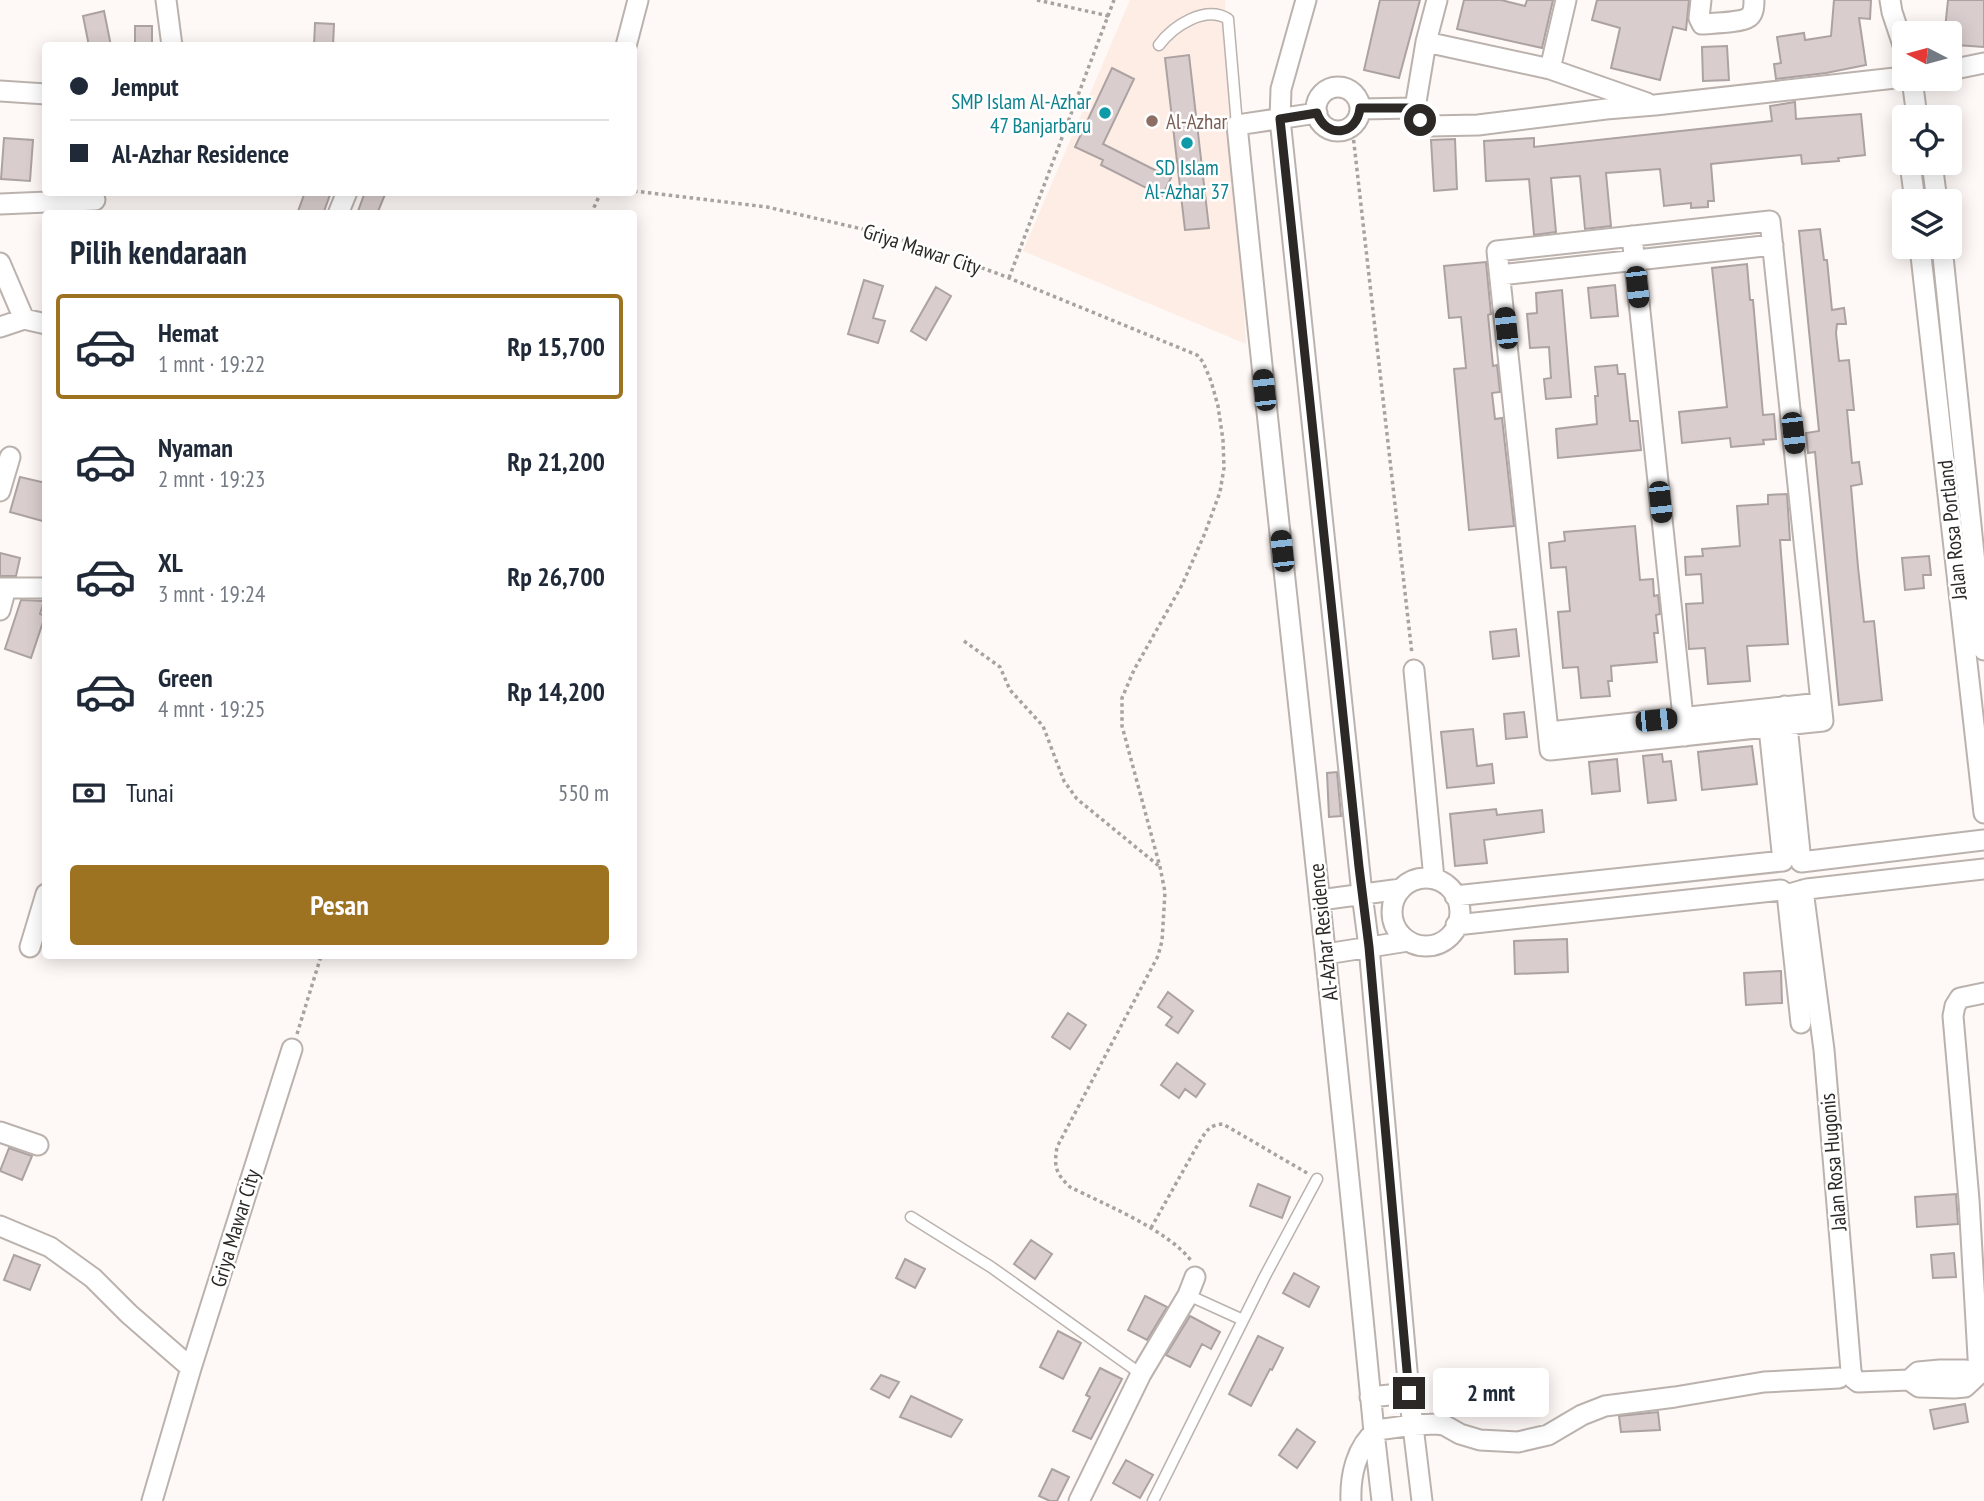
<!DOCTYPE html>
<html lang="id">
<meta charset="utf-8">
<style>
:root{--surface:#fff;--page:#f2f2f3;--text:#1f2937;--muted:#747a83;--line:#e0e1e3;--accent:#9d7221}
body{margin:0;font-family:"PT Sans Narrow",sans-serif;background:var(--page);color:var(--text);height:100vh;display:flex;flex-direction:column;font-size:26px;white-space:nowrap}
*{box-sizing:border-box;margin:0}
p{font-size:23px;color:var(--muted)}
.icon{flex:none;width:38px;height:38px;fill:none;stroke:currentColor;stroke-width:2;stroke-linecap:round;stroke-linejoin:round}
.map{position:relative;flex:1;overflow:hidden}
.panel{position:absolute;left:42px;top:210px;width:595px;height:749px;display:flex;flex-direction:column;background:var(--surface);border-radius:7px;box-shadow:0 4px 18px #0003}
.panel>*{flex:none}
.hud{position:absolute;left:42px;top:42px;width:595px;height:154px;border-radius:7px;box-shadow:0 4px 18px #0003;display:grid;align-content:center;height:154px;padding:0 28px;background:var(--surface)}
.needle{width:46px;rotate:276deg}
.buttons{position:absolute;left:1892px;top:21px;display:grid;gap:14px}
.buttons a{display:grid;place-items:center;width:70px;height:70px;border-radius:7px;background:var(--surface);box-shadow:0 4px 18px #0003;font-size:35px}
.end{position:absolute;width:32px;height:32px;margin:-16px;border:9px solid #2b2826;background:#fff;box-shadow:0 0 0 4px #fff}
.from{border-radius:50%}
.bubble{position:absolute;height:49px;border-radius:7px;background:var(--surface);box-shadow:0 4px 18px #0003;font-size:23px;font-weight:600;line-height:49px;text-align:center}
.car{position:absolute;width:21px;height:42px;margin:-21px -10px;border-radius:9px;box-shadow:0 0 5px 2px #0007;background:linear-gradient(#222 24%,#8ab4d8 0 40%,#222 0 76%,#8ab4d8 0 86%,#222 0)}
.hud b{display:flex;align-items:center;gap:24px;height:66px;font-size:26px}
.hud b+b{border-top:2px solid var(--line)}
.hud i{width:18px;height:18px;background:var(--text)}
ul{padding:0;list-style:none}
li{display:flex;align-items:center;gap:21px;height:105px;margin:0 14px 10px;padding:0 14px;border:4px solid transparent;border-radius:7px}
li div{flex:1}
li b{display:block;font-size:26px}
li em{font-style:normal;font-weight:600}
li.selected{border-color:var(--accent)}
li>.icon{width:63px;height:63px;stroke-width:1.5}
h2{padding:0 28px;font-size:32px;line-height:84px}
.pay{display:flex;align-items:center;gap:18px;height:77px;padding:0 28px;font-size:26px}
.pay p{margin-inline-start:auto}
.cta{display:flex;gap:14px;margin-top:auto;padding:14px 28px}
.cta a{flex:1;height:80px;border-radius:7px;background:var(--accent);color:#fff;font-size:28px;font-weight:600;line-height:80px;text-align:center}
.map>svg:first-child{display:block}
</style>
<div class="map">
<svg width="1984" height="1501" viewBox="0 0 1984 1501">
<rect width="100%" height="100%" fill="#fef9f6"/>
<!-- built -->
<path fill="#feede5" d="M1130,0H1225L1246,344L1023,251Z"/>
<!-- building -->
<path fill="#d9cecd" stroke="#aca2a2" stroke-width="2" d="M1380,0H1420L1399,78L1364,70Z
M1464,0H1501L1525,6L1527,0H1553L1542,48L1457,29Z
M1597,0H1689L1686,30L1673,27L1660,80L1611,68L1620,28L1592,20Z
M1834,0H1871L1870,19L1859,18L1866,65L1826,73L1776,79L1774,64L1781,63L1777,37L1804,33L1805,40L1831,36Z
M1948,0H1984V47L1957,45L1959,29H1945Z
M104,11L111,46H89L83,16Z
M315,23L334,24L333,46H314Z
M135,26H152V46H135Z
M1727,46L1729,80L1703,81L1702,47Z
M1189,55L1209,228L1185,230L1165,58Z
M1112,68L1134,79L1103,144L1171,178L1162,196L1101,165L1103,160L1075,147Z
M1795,102L1796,119L1861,114L1865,155L1838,158L1839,161L1802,164L1801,155L1711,164L1714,201H1708V207L1691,208V203L1664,206L1660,169L1606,173L1611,226L1585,229L1580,176L1551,178L1556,232L1534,235L1529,179L1486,181L1484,141L1534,138V147L1772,121L1770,106Z
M4,138L33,140L30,181L1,179Z
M1455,139L1457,189L1434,191L1431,140Z
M305,192H331L323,214H297Z
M365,192H386L377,214H357Z
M1820,229L1824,260H1827L1832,310L1844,308L1846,324H1837L1836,333L1839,361L1849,360L1854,410H1847L1852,463L1859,462L1862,484L1851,486L1858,567L1864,622L1874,621L1882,700L1839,705L1815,452L1808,453L1806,433L1819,431L1799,231Z
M1486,262L1491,314L1488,315L1493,366L1497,365L1500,392L1492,393L1495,419L1502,418L1514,526L1469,530L1454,369L1466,368L1461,317L1449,318L1444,266Z
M1747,264L1750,300H1753L1763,415L1774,414L1776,439L1763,440L1764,444L1731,447L1730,438L1682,443L1679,412L1727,407L1712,268Z
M864,280L883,286L873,318L885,321L878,343L848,334Z
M1615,285L1618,316L1591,318L1588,288Z
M936,287L951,296L926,340L911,331Z
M1562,290L1571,397L1546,399L1544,379L1551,378L1549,347L1530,348L1527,314L1537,313L1536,293Z
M1617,365L1618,374H1625L1630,421H1638L1641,450L1558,458L1556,429L1597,424L1595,396H1598L1595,367Z
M20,477L46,483V522L10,512Z
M1787,494L1790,540H1780L1788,644L1747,646L1750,681L1708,684L1705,648L1689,649L1686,604L1703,603L1701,574L1686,575L1685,557L1703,556L1702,549L1740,546L1737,506L1768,504V495Z
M1635,526L1640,580L1653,579L1654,596L1658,595L1660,614L1656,615L1658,633H1654L1657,662L1611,666L1612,681H1608L1610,696L1581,698L1578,667L1563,668L1558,612L1570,611L1566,567L1551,568L1549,543L1565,541L1564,532Z
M0,553L20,558L16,576H0Z
M1929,556L1931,575H1923L1924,588L1905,590L1902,558Z
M21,600L44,601L40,614L45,616L31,658L5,649Z
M1516,629L1519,656L1493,659L1490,632Z
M1524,712L1527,737L1506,739L1504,714Z
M1473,729L1477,766L1492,764L1494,783L1447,788L1441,732Z
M1752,746L1757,784L1702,790L1698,752Z
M1662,754L1663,762L1671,761L1676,800L1648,803L1643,756Z
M1617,759L1620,791L1592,794L1589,762Z
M1337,772L1341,816L1329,817L1327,773Z
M1496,809L1497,815L1542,810L1544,832L1484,840L1487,863L1455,866L1450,814Z
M1567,939L1568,972L1515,974L1514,941Z
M1781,971L1782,1003L1746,1005L1744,973Z
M1168,992L1193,1011L1178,1033L1166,1025L1172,1017L1158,1007Z
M1068,1013L1086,1025L1070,1049L1052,1037Z
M1177,1063L1205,1084L1196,1097L1185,1089L1179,1098L1161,1085Z
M9,1148L32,1156L22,1180L0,1171Z
M1258,1184L1290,1197L1282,1218L1250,1206Z
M1956,1194L1958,1224L1917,1227L1915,1197Z
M1031,1240L1052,1254L1035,1279L1014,1264Z
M1954,1253L1956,1277L1933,1278L1931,1255Z
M14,1255L40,1265L30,1290L4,1280Z
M905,1259L925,1269L915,1288L896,1278Z
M1294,1273L1319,1287L1309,1307L1283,1293Z
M1145,1296L1167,1307L1147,1340L1128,1330Z
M1190,1316L1220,1332L1211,1349L1202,1344L1190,1367L1166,1355Z
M1058,1331L1081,1343L1063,1379L1040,1367Z
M1258,1336L1283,1348L1272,1370L1270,1369L1251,1406L1229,1394Z
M1100,1368L1122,1379L1091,1439L1073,1431L1090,1397L1086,1395Z
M881,1375L899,1382L889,1398L871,1389Z
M911,1396L962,1420L951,1437L900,1417Z
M1965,1404L1968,1422L1934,1429L1930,1410Z
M1658,1412L1660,1430L1621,1432L1619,1416Z
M1297,1429L1315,1442L1297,1468L1279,1455Z
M1126,1460L1153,1475L1140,1498L1113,1483Z
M1052,1469L1069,1477L1057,1501H1050L1039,1496Z"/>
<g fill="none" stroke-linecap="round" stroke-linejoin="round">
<!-- lane casing -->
<g stroke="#bbb2ae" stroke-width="13">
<path id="lane" d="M1159,45C1173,26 1205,5 1228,19L1237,125
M911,1217L991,1267L1141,1374
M1188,1295L1243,1320
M1153,1501L1265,1276L1317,1179"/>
</g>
<!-- street casing -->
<g stroke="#bbb2ae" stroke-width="23">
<path id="street" d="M166,0L172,46
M1306,0L1281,89L1280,119L1362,894L1369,947L1409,1393L1422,1501
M1437,0L1426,42L1415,108L1420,120L1424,124L1430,126L1478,125L1606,109L1655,105L1904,77
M1701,0L1699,18L1702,24C1712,23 1741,23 1749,17C1754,13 1754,5 1754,0
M1890,0L1892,12L1904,48
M1426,42L1550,69L1647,103
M626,46L638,0
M1550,69L1566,0
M1950,70L1984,63
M1912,79L1917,117
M1316 109a22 22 0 1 1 44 0a22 22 0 1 1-44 0Z
M0,91L46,94
M1360,109L1415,108
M1317,113L1237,125C1281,561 1333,996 1374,1432L1382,1501
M1913,163L1911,171L1915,201
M1932,163L1937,201
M0,204L95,200
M338,214L347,192
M1770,221L1823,721L1550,750L1497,251Z
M1632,236L1685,736
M1920,247L1984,813
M1942,247L1984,650
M0,263L24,319
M1500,275L1773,245
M0,327L24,319L46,324
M0,491L10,457
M0,588H46
M0,610L6,588
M1414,670L1434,879
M1785,706L1801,862L1984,840
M1549,732L1821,703
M1392 912a34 34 0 1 1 68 0a34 34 0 1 1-68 0Z
M1803,890L1824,1050L1851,1371L1853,1378L1858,1382L1909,1380L1919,1387L1954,1388L1965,1387L1979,1374L1969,1200L1953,1016L1955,1006L1960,998L1984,993
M1787,893L1801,1023
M1793,893L1807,889L1984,869
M1455,896L1783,861L1767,709
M1320,900L1401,889
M1456,925L1781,890
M30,947L46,894
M1326,954L1408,941
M0,1132L38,1145
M0,1226L50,1247L93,1278L129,1314L191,1368
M1909,1380L1918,1372L1940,1370H1965L1979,1374
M1370,1397L1409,1393
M152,1501L191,1368L292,1049
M1079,1501L1141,1374L1188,1295L1195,1277
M1351,1501C1350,1476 1356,1447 1377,1430L1413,1425L1437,1424L1444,1425L1460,1434L1480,1440L1518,1442L1548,1435L1582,1415L1605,1406L1675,1397L1764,1382L1839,1378"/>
</g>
<!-- path -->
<path stroke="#a7a3a0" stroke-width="3.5" stroke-dasharray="3.5 3.5" stroke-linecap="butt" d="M1037,0L1109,16
M1352,126L1412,654
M634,191L767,207L875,232L935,250L1009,278L1197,355L1203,362L1211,381L1218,406L1223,440L1224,468L1220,492L1205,533L1182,585L1134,670L1122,698V726L1160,867L1165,892L1162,941L1158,956L1057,1147C1054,1166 1055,1173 1070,1187C1104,1204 1170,1231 1192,1262
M591,214L601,192
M1009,278L1114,0
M964,641L1000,667L1010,690L1043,726L1064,781L1077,799L1159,866
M297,1034L321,956
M1151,1228L1201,1139C1208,1129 1210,1125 1223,1124L1307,1173"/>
<!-- lane -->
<use href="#lane" stroke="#fff" stroke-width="10"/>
<!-- street -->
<use href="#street" stroke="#fff" stroke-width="19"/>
</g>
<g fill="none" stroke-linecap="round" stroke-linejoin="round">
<!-- route -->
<path stroke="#2b2826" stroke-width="9" d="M1409,1393L1369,947L1359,867L1280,119L1317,113C1326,139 1357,136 1360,108H1415L1420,120"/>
</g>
<!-- markers -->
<g fill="#0f9aa8" stroke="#fff" stroke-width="2.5">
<circle cx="1105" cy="113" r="7"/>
<circle cx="1187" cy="143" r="7"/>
</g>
<circle fill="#8d6e63" stroke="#fff" stroke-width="2.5" cx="1152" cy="121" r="7"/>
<g text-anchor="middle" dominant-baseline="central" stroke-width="5" stroke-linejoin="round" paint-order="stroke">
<!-- culture labels -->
<g font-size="21" fill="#0d838f" stroke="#fff" text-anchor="end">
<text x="1091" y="101">SMP Islam Al-Azhar<tspan x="1091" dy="24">47 Banjarbaru</tspan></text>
<text x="1187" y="167" text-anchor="middle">SD Islam<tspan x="1187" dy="24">Al-Azhar 37</tspan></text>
</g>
<!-- education labels -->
<g font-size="21" fill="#785e54" stroke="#fff" text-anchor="start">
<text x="1166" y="121">Al-Azhar</text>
</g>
<!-- street labels -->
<g font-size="21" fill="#2b2826" stroke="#fff">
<text transform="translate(922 249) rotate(18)">Griya Mawar City</text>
<text transform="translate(1952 530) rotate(-96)">Jalan Rosa Portland</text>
<text transform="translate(1323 932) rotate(-96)">Al-Azhar Residence</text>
<text transform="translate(1833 1162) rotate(-95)">Jalan Rosa Hugonis</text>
<text transform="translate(235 1228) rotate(-73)">Griya Mawar City</text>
</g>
</g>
</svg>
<div class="buttons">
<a><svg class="needle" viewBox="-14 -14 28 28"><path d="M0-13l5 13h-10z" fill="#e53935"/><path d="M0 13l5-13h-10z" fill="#747a83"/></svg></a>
<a><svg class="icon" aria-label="locate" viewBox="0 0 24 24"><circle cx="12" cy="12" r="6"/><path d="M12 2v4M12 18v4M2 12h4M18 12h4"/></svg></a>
<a><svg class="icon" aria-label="layers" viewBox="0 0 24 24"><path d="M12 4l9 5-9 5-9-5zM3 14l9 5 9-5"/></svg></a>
</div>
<i class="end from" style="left:1420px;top:120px"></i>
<i class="end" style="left:1409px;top:1393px"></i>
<div class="bubble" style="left:1433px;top:1368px;width:116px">2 mnt</div>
<i class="car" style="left:1637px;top:287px;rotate:174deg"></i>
<i class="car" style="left:1506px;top:328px;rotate:354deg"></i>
<i class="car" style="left:1264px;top:390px;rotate:354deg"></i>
<i class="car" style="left:1793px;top:433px;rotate:174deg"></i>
<i class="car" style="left:1660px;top:502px;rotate:174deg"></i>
<i class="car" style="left:1282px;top:551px;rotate:354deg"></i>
<i class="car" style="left:1656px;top:720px;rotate:84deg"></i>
<div class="hud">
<b><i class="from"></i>Jemput</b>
<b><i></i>Al-Azhar Residence</b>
</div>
<section class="panel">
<h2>Pilih kendaraan</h2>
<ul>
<li class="selected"><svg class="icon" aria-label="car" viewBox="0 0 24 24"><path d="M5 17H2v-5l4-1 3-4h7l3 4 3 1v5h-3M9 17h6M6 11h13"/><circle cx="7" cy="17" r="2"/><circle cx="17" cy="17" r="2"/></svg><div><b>Hemat</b><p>1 mnt · 19:22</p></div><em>Rp 15,700</em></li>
<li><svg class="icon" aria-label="car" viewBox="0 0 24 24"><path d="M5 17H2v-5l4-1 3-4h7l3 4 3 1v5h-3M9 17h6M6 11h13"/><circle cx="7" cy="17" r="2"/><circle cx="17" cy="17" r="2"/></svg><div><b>Nyaman</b><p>2 mnt · 19:23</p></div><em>Rp 21,200</em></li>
<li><svg class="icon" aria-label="car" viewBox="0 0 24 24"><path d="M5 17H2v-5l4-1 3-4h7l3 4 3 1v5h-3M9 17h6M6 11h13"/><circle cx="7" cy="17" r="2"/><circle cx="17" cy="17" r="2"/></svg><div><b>XL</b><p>3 mnt · 19:24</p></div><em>Rp 26,700</em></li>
<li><svg class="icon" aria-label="car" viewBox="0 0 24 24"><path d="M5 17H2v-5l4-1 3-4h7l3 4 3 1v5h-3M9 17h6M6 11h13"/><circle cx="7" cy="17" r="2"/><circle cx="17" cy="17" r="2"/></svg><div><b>Green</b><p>4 mnt · 19:25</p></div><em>Rp 14,200</em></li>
</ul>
<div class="pay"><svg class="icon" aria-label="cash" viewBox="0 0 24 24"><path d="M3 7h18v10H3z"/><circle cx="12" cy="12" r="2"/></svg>Tunai<p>550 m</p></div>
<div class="cta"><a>Pesan</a></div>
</section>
</div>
